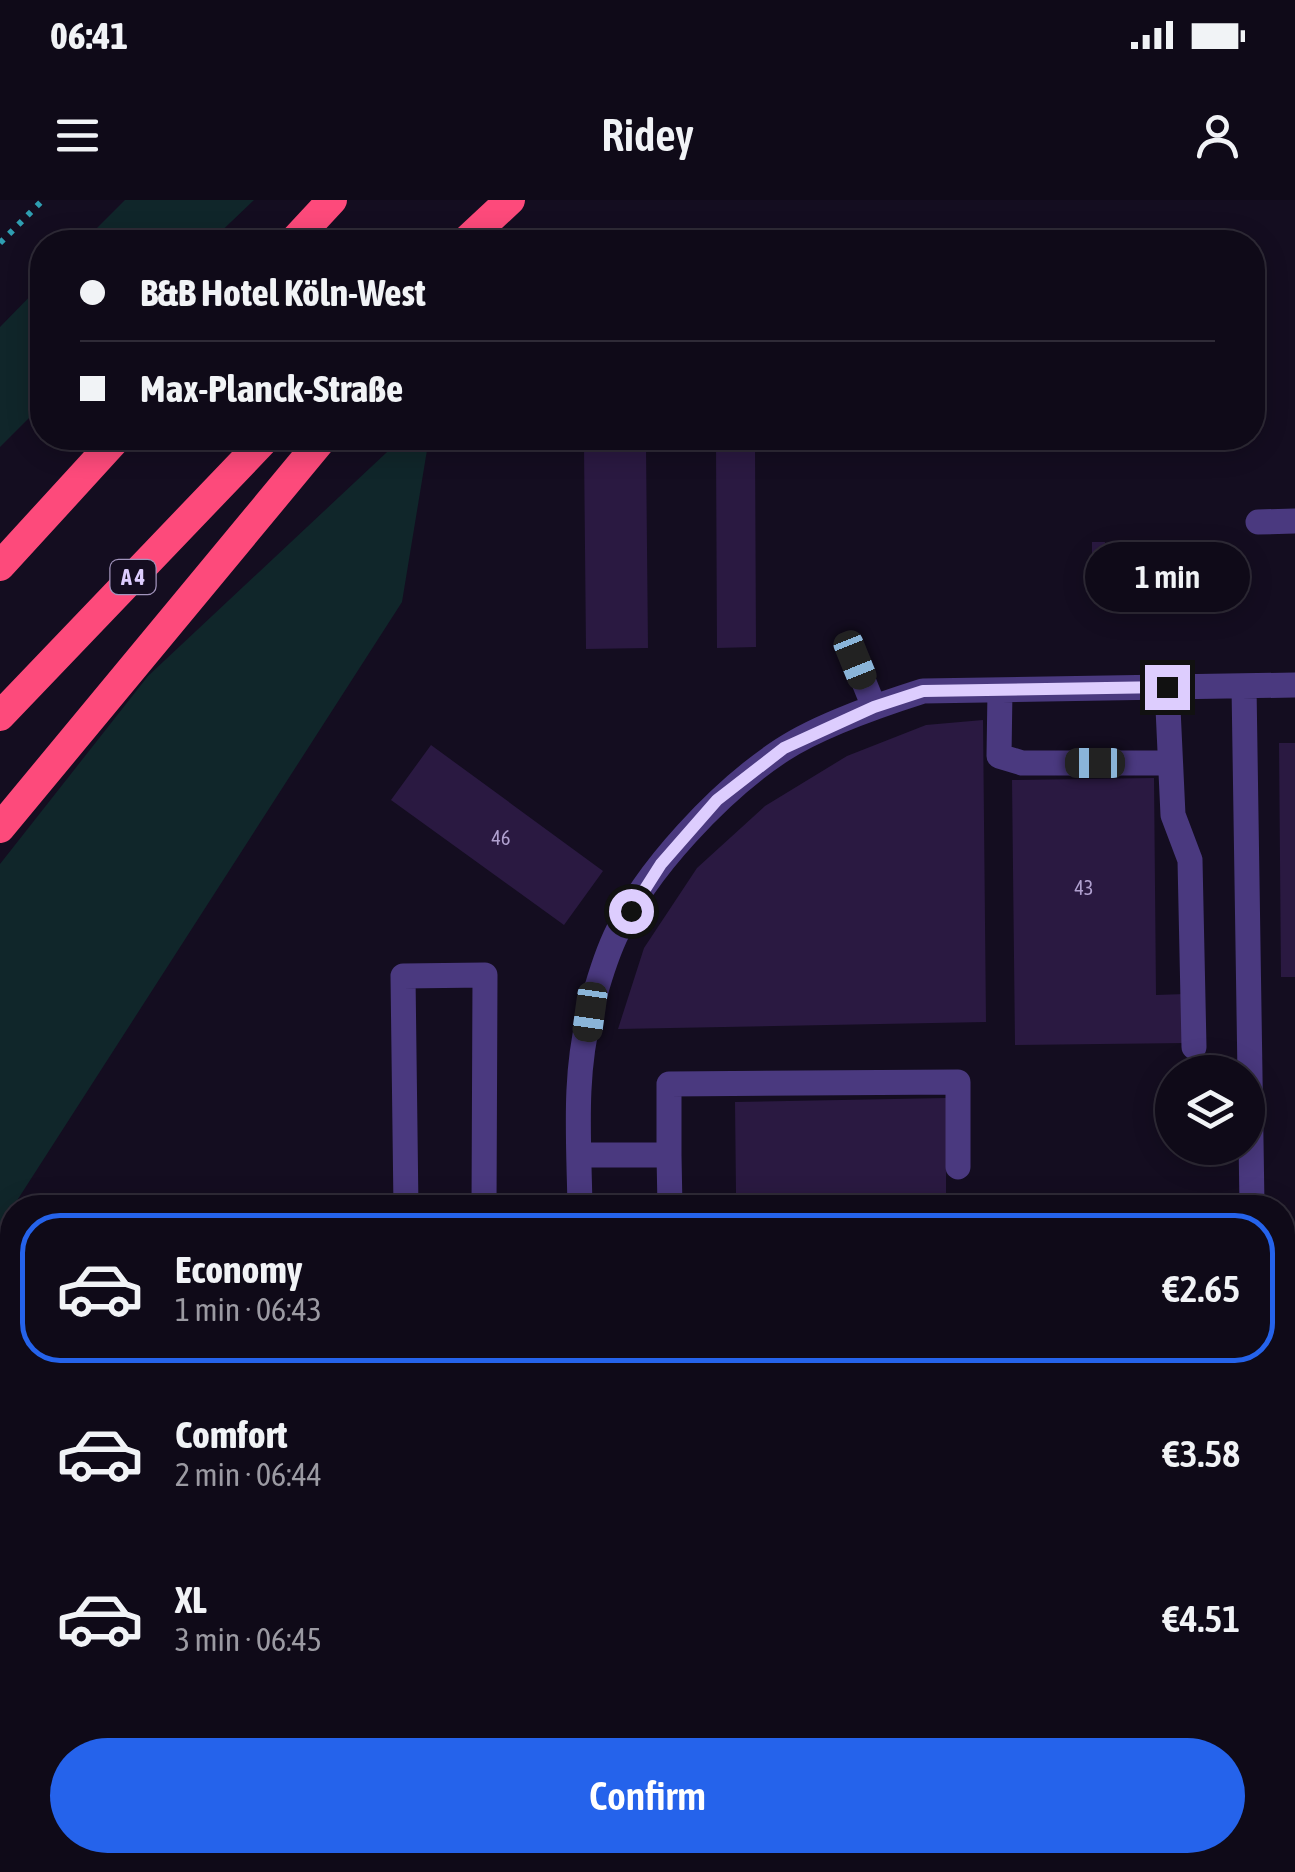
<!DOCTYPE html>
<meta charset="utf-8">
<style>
:root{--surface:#0f0a18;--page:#181321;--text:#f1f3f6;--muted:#9b9aa2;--line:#2f2b37;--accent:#2563eb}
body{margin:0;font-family:"Asap Condensed",sans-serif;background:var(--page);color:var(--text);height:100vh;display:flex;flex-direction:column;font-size:38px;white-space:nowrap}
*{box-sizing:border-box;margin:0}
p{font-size:32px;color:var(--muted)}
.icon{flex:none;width:55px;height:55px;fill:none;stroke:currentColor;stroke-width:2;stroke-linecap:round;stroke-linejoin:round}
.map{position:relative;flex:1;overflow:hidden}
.details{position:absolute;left:0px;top:995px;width:1295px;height:678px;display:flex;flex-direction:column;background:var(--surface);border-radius:40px 40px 0 0;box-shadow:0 5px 25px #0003,0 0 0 2px var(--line)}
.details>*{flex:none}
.top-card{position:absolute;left:30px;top:30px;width:1235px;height:220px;border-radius:40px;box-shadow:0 5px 25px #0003,0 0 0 2px var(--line);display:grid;align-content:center;height:220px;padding:0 50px;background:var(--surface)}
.tools{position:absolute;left:1155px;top:855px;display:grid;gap:20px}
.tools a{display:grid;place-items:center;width:110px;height:110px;border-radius:50%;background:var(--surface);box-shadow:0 5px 25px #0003,0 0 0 2px var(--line);font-size:50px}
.end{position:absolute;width:45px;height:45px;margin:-22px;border:12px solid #ddcdfe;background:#111;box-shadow:0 0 0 5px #111}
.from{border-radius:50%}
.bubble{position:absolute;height:70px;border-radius:35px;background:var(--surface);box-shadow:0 5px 25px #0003,0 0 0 2px var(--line);font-size:32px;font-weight:600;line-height:70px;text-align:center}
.car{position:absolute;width:30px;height:60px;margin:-30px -15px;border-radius:12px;box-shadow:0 0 8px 2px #0007;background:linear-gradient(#222 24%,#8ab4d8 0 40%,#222 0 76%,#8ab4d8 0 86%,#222 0)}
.top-card b{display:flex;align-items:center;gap:35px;height:95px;font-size:38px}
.top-card b+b{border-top:2px solid var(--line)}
.top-card i{width:25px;height:25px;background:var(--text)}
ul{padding:18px 0 0;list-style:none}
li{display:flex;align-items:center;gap:30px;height:150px;margin:0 20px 15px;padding:0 30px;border:5px solid transparent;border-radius:40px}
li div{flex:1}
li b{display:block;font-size:38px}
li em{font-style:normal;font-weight:600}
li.on{border-color:var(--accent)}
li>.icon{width:90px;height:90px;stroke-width:1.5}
.action{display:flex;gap:20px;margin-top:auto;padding:20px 50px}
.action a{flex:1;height:115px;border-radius:60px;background:var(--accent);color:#fff;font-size:40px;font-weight:600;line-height:115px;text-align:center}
.status{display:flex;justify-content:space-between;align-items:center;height:70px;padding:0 50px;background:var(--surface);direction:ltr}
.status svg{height:28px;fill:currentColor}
header{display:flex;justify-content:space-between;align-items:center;height:130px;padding:0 50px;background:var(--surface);font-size:45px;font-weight:600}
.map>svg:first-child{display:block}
</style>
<div class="status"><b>06:41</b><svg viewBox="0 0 49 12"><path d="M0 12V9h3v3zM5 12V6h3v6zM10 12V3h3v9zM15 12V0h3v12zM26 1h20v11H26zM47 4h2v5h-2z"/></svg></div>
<header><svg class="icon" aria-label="menu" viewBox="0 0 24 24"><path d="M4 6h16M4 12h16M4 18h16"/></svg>Ridey<svg class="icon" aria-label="person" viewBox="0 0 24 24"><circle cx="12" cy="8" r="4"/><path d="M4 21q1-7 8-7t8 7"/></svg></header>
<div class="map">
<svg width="1295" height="1672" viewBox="0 0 1295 1672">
<rect width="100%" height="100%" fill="#140d20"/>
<!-- green -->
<path fill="#10262a" d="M125,0H254L210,42H83Z
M42,84V205L0,247V127Z
M402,238H429L402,402L0,1027V664L148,476Z"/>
<!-- building -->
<path fill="#2a1941" d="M716,243H755L756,447L717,448Z
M646,246L648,448L586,449L584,247Z
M1092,342H1105L1104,362L1092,363Z
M983,520L986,822L618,829L644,748L697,668L765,606L847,556L926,525Z
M1279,543H1295V777H1281Z
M431,545L603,671L564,725L391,600Z
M1154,578L1156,795L1185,794L1186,843L1015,845L1012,580Z
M946,898V1008H689V993H736L735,902Z
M0,1272H12V1538L0,1539Z
M181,1660H282V1672H181Z
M722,1660H1135V1672H722Z"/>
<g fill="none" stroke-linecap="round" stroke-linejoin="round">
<!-- path -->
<path stroke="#2f9eb1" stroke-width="6" stroke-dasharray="5 8" stroke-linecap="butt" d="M0,43L43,0
M1252,218H1257"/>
<!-- minor -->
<path stroke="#4a397f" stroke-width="25" d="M1258,322L1295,321
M855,460L874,507
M1244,486L1252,1005
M1167,487L1173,615L1190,660L1194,847
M1000,490L999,556L1022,563H1169
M579,955H669V884L958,882V967
M669,955L670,1008
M406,1008L403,776L485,775L484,1008
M580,1008C579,942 573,873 591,809C597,786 605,759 615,737C645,670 721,590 782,550C820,525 879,505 923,491L1295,485
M0,1097L12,1073
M0,1227H12
M419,1660V1672
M591,1660V1672
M700,1660V1672
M1151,1660L1152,1672
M1225,1660V1672"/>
<!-- highway -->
<path stroke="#fd4a7b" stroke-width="30" d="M293,42L332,0
M465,42L510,0
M0,366L117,238
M0,516L266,238
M0,628L323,238"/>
</g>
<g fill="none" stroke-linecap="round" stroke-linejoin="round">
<!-- route -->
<path stroke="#ddcdfe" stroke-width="12" d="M631,711L661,664L717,600L784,548L874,507L923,491L1167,487"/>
</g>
<g text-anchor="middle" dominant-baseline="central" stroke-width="8" stroke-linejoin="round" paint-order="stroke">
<!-- number labels -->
<g font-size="20" fill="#b0a0cf">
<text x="501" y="637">46</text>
<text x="1084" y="687">43</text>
</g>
<!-- shield labels -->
<rect fill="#140d20" stroke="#a193bb" stroke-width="2.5" x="110.5" y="360" width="45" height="34" rx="8"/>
<g font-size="22" font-weight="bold" fill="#ddcdfe">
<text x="133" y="377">A 4</text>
</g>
</g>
</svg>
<div class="tools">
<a><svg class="icon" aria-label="layers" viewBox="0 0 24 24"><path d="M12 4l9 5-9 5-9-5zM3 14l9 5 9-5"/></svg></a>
</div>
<i class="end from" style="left:631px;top:711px"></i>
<i class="end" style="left:1167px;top:487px"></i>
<div class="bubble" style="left:1085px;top:342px;width:165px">1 min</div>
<i class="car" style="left:855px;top:460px;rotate:158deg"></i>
<i class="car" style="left:1095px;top:563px;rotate:270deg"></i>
<i class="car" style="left:590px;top:812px;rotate:188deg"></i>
<div class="top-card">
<b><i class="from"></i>B&amp;B Hotel Köln-West</b>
<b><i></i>Max-Planck-Straße</b>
</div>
<section class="details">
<ul>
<li class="on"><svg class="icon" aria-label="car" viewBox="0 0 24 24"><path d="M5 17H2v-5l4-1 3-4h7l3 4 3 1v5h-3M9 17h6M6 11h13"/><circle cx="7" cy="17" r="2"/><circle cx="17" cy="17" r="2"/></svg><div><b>Economy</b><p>1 min · 06:43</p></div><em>€2.65</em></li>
<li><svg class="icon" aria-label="car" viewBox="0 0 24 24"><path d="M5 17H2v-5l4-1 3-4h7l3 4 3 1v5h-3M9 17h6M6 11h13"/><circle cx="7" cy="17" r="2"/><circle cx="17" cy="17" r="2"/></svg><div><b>Comfort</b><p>2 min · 06:44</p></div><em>€3.58</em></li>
<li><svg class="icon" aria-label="car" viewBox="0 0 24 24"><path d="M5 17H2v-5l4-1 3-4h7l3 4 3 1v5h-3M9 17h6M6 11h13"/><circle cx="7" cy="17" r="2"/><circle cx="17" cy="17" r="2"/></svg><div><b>XL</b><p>3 min · 06:45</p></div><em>€4.51</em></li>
</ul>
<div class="action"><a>Confirm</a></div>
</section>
</div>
